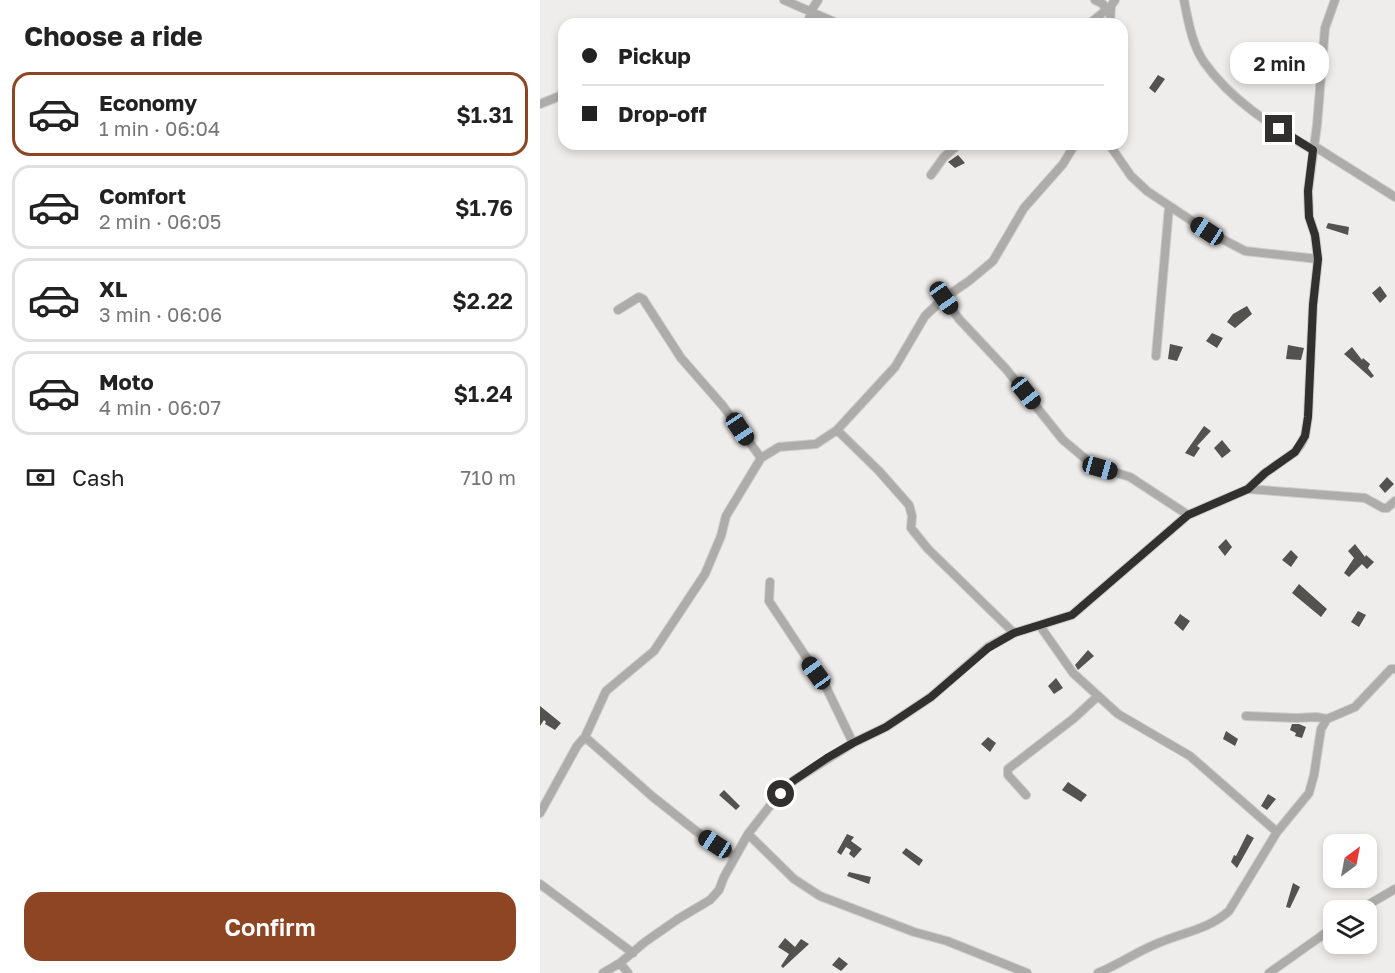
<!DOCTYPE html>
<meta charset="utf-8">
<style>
:root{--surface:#fff;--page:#f6f6f6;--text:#222;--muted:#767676;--line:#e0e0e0;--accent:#8d4524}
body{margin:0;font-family:"Golos Text",sans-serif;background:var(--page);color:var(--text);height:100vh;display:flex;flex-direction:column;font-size:22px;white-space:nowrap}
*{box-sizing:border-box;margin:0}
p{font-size:20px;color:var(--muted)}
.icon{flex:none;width:33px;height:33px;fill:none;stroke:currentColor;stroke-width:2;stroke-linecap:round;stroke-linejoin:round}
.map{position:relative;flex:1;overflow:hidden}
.sheet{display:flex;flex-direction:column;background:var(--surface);width:540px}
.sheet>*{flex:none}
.top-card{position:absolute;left:18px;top:18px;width:570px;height:132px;border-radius:18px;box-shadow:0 3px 9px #0003;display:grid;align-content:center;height:132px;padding:0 24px;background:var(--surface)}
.needle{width:39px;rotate:32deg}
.controls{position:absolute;left:783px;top:834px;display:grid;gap:12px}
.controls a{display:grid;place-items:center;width:54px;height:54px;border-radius:12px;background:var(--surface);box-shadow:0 3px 9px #0003;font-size:30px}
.end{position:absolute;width:27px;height:27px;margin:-14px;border:8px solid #31302f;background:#fff;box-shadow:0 0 0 3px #fff}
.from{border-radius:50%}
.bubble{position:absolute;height:42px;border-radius:18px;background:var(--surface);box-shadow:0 3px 9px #0003;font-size:20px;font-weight:600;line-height:42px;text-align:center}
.car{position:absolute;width:18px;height:36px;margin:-18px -9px;border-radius:8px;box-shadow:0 0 4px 2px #0007;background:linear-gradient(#222 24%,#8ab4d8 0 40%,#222 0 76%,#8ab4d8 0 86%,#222 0)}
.top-card b{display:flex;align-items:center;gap:21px;height:57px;font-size:22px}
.top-card b+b{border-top:2px solid var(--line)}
.top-card i{width:15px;height:15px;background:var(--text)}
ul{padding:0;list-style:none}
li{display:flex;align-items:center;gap:18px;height:84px;margin:0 12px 9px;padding:0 12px;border:3px solid var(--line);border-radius:18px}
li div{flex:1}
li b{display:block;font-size:22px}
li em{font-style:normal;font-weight:600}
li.current{border-color:var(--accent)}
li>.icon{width:54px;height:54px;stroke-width:1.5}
h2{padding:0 24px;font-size:27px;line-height:72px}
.pay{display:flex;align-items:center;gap:15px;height:66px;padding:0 24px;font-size:22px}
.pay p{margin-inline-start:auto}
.action{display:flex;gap:12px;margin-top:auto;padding:12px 24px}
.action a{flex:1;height:69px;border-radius:18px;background:var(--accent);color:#fff;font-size:24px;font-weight:600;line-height:69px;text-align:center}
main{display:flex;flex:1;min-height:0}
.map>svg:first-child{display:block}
</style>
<main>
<section class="sheet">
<h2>Choose a ride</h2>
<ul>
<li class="current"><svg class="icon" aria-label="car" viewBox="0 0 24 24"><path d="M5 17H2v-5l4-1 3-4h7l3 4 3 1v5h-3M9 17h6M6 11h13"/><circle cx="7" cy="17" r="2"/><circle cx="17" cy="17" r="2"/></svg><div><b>Economy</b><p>1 min · 06:04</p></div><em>$1.31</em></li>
<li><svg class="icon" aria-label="car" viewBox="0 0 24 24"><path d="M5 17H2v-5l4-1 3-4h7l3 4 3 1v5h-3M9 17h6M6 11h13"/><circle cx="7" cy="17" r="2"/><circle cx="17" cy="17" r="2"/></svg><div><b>Comfort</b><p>2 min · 06:05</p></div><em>$1.76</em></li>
<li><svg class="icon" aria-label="car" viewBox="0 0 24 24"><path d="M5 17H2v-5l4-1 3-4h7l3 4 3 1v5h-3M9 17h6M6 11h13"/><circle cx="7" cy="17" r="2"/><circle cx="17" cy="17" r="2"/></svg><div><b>XL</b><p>3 min · 06:06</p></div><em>$2.22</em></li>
<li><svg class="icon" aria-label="car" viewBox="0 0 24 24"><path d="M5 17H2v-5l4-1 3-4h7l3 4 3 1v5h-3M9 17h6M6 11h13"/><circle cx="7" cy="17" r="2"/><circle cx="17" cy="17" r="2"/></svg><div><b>Moto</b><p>4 min · 06:07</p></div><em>$1.24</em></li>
</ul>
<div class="pay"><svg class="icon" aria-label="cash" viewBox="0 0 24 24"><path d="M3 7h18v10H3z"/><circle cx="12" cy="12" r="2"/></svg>Cash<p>710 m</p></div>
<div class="action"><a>Confirm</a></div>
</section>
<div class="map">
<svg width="855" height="973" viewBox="0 0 855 973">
<rect width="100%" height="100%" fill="#efedeb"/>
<!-- building -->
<path fill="#53524f" d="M618,75L625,79L615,93L609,88Z
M418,155L425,163L415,168L408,162Z
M788,223L809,227L808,235L786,228Z
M840,286L847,296L840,303L832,293Z
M707,306L712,314L695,328L687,322L693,314Z
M672,333L683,338L677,348L666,341Z
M630,344L643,347L637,361L628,359Z
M748,345L764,348L761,360L746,359Z
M812,347L822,360L823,358L830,364L828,368L834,376L831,378L804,354Z
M664,426L671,431L657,446L660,448L654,457L645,453Z
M682,440L691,451L682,458L674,448Z
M847,477L854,484L845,493L839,486Z
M686,539L692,547L685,556L678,547Z
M815,544L825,557L826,555L834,562L827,569L822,564L809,577L804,573L814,558L808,551Z
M751,550L758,557L751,567L742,560Z
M759,584L787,609L781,617L752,593Z
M818,611L826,615L819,627L811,622Z
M640,614L650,621L643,631L634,623Z
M548,650L554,656L538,670L535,665Z
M516,678L523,688L514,694L508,686Z
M0,706L21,723L15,730L5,724L6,722L4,720L0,726Z
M752,724H759L766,727L762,738L755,736L756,733L750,730Z
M686,731L698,739L695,746L683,739Z
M448,737L456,743L450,752L441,744Z
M528,782L547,795L541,802L522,790Z
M184,790L200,806L196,810L179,795Z
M728,794L736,799L727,810L721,806Z
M307,834L314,837L311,841L322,849L314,858L309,854L311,850L306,847L301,855L297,852Z
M707,834L714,838L697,868L691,862L694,855L696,856Z
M366,848L383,860L379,866L362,853Z
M309,872L331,877L329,884L307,876Z
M753,883L760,887L750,908L746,907Z
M245,938L255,947L261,939L269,944L243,968L241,966L249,954L238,947Z
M299,957L308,964L301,971L292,965Z"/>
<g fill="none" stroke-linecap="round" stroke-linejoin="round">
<!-- street casing -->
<g stroke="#cdcbc9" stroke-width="10">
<path id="street" d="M244,0L299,24
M555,0L563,4L566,11
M644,0C648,20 652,45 664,62C692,102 733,126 773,150
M268,24L271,11L278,0
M549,24L571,6
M570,24L571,6L575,0
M0,104L20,96L24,89
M569,144L591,176L607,191L667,231L705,251L778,259
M774,146L855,197
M391,175L404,157L419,144
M404,298L419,319L466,369L523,440L554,466L590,477L648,515
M78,310L99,297L103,299L141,358L183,406L221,458
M616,356L629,207
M297,430L339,471L369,505L372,516L371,528L388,549L474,633
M708,489L825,498L843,508H847L855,501
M230,582L229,601L286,687L313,743
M500,626L533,673L578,714L650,756L737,832
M706,716L757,718L776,717L787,719
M45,737L113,797L156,831L195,857
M486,795L468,775V769L533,719L558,696
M0,813L37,746L45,737L66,691L114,651L165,574L181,536L186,516L221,458L239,447L276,444L297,430L355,367L385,316L404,298L429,281L453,261L484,208L523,164L535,144
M208,834L254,879L280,896L374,932L407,941L487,973
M0,884L93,953
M819,910L855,889
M80,963L88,973
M63,973L80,963L105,942L138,919L170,900L179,890L184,877L208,834L229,807L253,781L313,743L346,727L391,697L448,647L474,633L532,615L648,515L708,489L725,473L755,452L761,444L765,436L768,417L773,305L778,259L775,235L769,217L768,191L777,125L785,28L795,0
M558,973C580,964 599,950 621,942C645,932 669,929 689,911L737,832L769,793L774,775L781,729L787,719L815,707L851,669H855
M729,973L794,927"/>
</g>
<!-- street -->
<use href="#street" stroke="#adacab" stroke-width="8"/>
</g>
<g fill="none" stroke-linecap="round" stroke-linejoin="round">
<!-- route -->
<path stroke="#31302f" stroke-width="8" d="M241,794L253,781L287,758L313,743L346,727L391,697L448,648L474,633L532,615L648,515L708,489L725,473L755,452L765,436L768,417L773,305L778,259L775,235L769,217L768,191L773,150L739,129"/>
</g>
</svg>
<div class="controls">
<a><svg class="needle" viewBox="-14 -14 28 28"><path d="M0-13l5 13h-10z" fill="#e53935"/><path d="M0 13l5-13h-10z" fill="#767676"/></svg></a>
<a><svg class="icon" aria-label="layers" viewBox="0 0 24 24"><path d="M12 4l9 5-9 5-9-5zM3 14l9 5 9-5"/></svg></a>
</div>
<i class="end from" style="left:241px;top:794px"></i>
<i class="end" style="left:739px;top:129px"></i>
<div class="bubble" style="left:690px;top:42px;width:99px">2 min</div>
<i class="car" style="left:667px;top:231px;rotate:303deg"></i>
<i class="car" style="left:404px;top:298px;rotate:145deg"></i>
<i class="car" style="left:486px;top:393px;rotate:142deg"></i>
<i class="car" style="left:200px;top:429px;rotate:146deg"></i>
<i class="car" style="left:560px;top:468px;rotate:106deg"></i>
<i class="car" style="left:276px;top:673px;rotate:324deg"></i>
<i class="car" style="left:175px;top:844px;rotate:303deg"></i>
<div class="top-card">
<b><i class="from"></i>Pickup</b>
<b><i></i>Drop-off</b>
</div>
</div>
</main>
